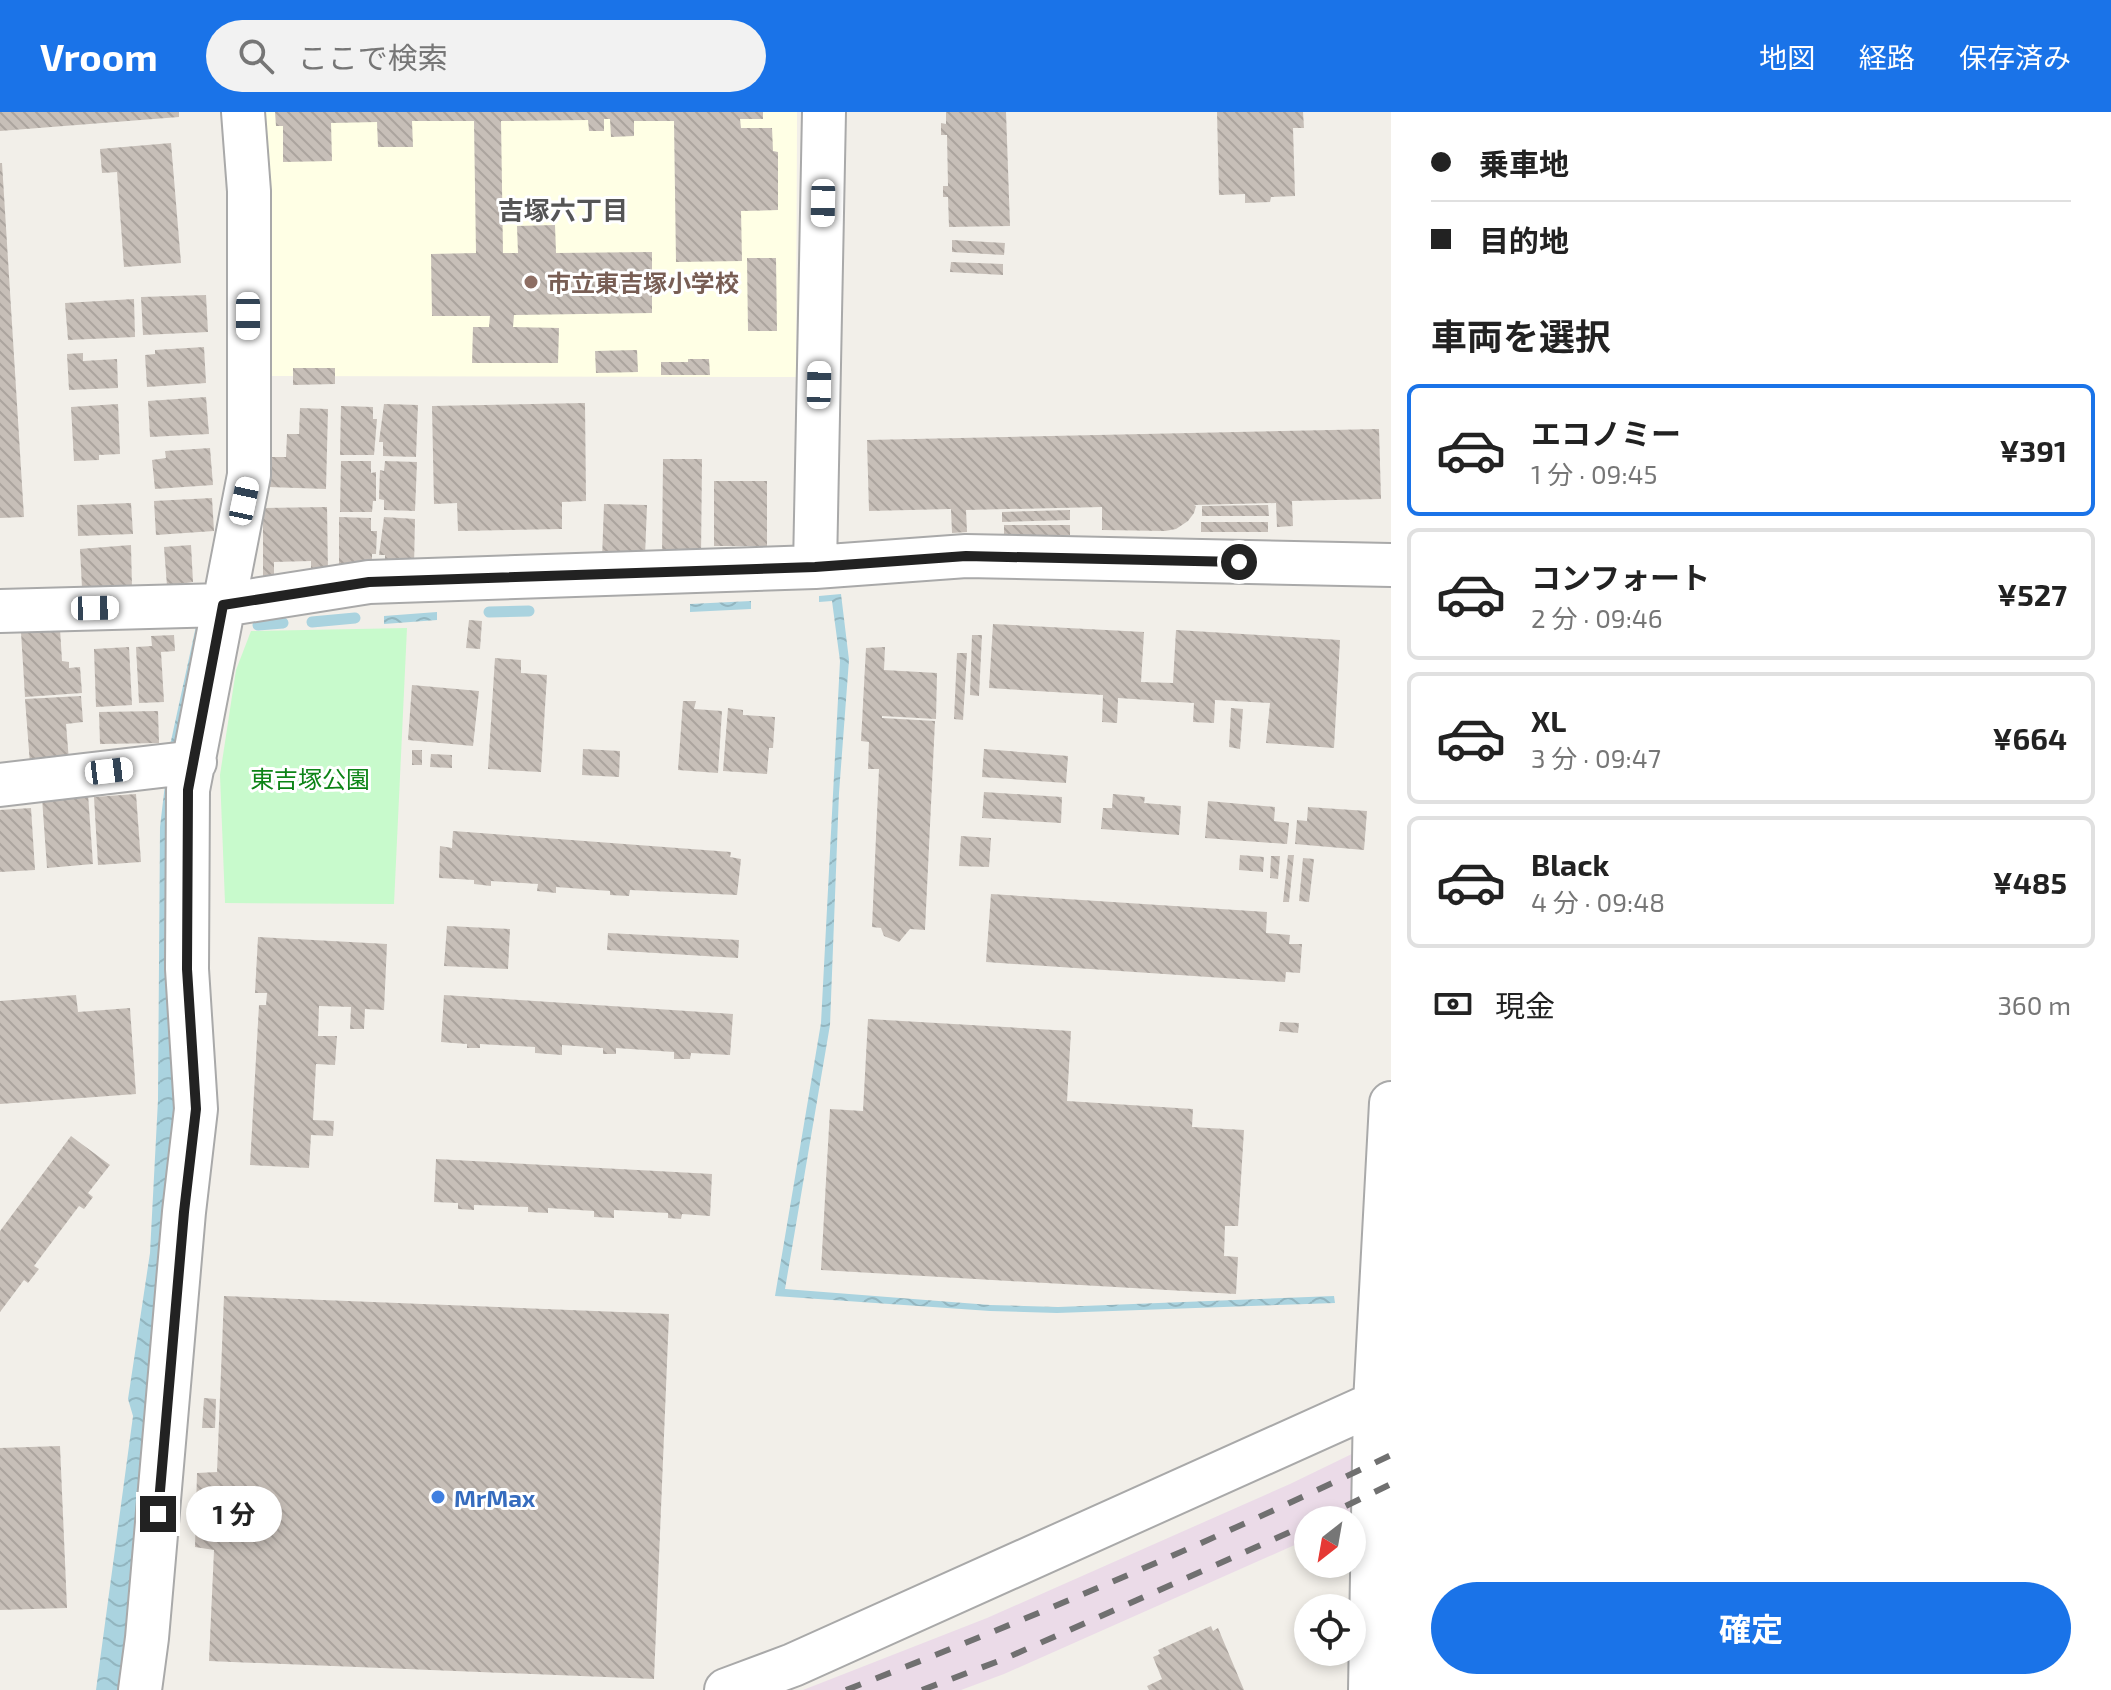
<!DOCTYPE html>
<html lang="ja">
<meta charset="utf-8">
<style>
:root{--surface:#fff;--page:#f2f2f2;--text:#222;--muted:#767676;--line:#e0e0e0;--accent:#1a73e8}
body{margin:0;font-family:"Exo 2","Noto Sans JP",sans-serif;background:var(--page);color:var(--text);height:100vh;display:flex;flex-direction:column;font-size:30px;white-space:nowrap}
*{box-sizing:border-box;margin:0}
p{font-size:26px;color:var(--muted)}
.icon{flex:none;width:44px;height:44px;fill:none;stroke:currentColor;stroke-width:2;stroke-linecap:round;stroke-linejoin:round}
.map{position:relative;flex:1;overflow:hidden}
.panel{display:flex;flex-direction:column;background:var(--surface);width:720px}
.panel>*{flex:none}
.guide{display:grid;align-content:center;height:176px;padding:0 40px;background:var(--surface)}
.needle{width:52px;rotate:211deg}
.controls{position:absolute;left:1294px;top:1394px;display:grid;gap:16px}
.controls a{display:grid;place-items:center;width:72px;height:72px;border-radius:50%;background:var(--surface);box-shadow:0 4px 12px #0003;font-size:40px}
.end{position:absolute;width:36px;height:36px;margin:-18px;border:10px solid #222;background:#fff;box-shadow:0 0 0 4px #fff}
.from{border-radius:50%}
.bubble{position:absolute;height:56px;border-radius:28px;background:var(--surface);box-shadow:0 4px 12px #0003;font-size:26px;font-weight:700;line-height:56px;text-align:center}
.car{position:absolute;width:24px;height:48px;margin:-24px -12px;border-radius:10px;box-shadow:0 0 6px 2px #0007;background:linear-gradient(#fff 24%,#345 0 40%,#fff 0 76%,#345 0 86%,#fff 0)}
.guide b{display:flex;align-items:center;gap:28px;height:76px;font-size:30px}
.guide b+b{border-top:2px solid var(--line)}
.guide i{width:20px;height:20px;background:var(--text)}
ul{padding:0;list-style:none}
li{display:flex;align-items:center;gap:24px;height:132px;margin:0 16px 12px;padding:0 24px;border:4px solid var(--line);border-radius:12px}
li div{flex:1}
li b{display:block;font-size:30px}
li em{font-style:normal;font-weight:700}
li.selected{border-color:var(--accent)}
li>.icon{width:72px;height:72px;stroke-width:1.5}
h2{padding:0 40px;font-size:36px;line-height:96px}
.pay{display:flex;align-items:center;gap:20px;height:88px;padding:0 40px;font-size:30px}
.pay p{margin-inline-start:auto}
.button{display:flex;gap:16px;margin-top:auto;padding:16px 40px}
.button a{flex:1;height:92px;border-radius:48px;background:var(--accent);color:#fff;font-size:32px;font-weight:700;line-height:92px;text-align:center}
header{display:flex;align-items:center;gap:48px;box-sizing:border-box;height:112px;padding:0 40px;background:var(--accent);color:#fff}
header strong{font-size:38px}
nav{display:flex;gap:44px;margin-inline-start:auto;font-size:28px}
.search{width:560px;height:72px;background:var(--page);display:flex;align-items:center;gap:20px;box-sizing:border-box;padding:0 28px;border-radius:44px;color:var(--muted);font-size:30px}
main{display:flex;flex:1;min-height:0}
.map>svg:first-child{display:block}
</style>
<header>
<strong>Vroom</strong>
<div class="search"><svg class="icon" aria-label="search" viewBox="0 0 24 24"><circle cx="10" cy="10" r="6"/><path d="M15 15l6 6"/></svg>ここで検索</div>
<nav><a>地図</a><a>経路</a><a>保存済み</a></nav>
</header>
<main>
<div class="map">
<svg width="1391" height="1578" viewBox="0 0 1391 1578">
<defs>
<pattern id="water-waves" width="16" height="10" patternUnits="userSpaceOnUse" patternTransform="scale(2)"><rect width="16" height="10" fill="#aad3df"/><path d="M0 5q4-4 8 0t8 0" fill="none" stroke="#92b5bf"/></pattern>
<pattern id="building-back-hatch" width="6" height="6" patternUnits="userSpaceOnUse" patternTransform="scale(2)"><rect width="6" height="6" fill="#c7bfb8"/><path d="M-1 5l2 2M0 0l6 6M5-1l2 2" fill="none" stroke="#aba49e"/></pattern>
</defs>
<rect width="100%" height="100%" fill="#f2efe9"/>
<!-- education -->
<path fill="#ffffe5" d="M260,0H797L796,265L265,264Z"/>
<!-- railway -->
<path fill="#ebdbe8" d="M1391,1323V1387L1347,1408H1308V1427L1004,1562L961,1578H803L987,1506L1290,1372Z"/>
<!-- park -->
<path fill="#c8facc" d="M407,516L394,792L225,791L220,663L236,558L251,519Z"/>
<!-- water -->
<path fill="url(#water-waves)" d="M841,482L849,548L839,681L830,913L785,1177L990,1193L1058,1195L1334,1184L1335,1191L1057,1201L990,1199L775,1184L821,911L840,549L832,489L819,490V484Z
M751,489V497L690,500V492Z
M437,500V508L384,512V504Z
M196,514L212,531L189,992L123,1578H96L133,1304L128,1287L150,1141L158,988L160,715L169,638Z"/>
<g fill="none" stroke-linecap="round" stroke-linejoin="round">
<!-- stream -->
<path stroke="#aad3df" stroke-width="11" d="M489,500L529,499
M312,510L355,506
M258,513L283,511"/>
</g>
<!-- building -->
<path fill="url(#building-back-hatch)" d="M0,0H179V5L0,19Z
M275,0H763V7H740L741,16H772L773,39L778,40V98L741,99L742,149L676,150L674,9H634V24L611,25L610,7H604V19H589L588,8L501,9L503,141H518L517,114L555,113L556,141L652,140V201L514,203L513,215L559,216L558,251H472L473,215H489L490,204H432L431,142L476,141L474,9H412L413,35H378L377,10L331,11L332,49L283,50V14H276Z
M946,0H1006L1010,114L949,115L948,85H943V74H948L947,23H941V11L946,12Z
M1217,0H1303L1304,16H1293L1295,84L1271,85L1270,90L1245,91V82L1219,83Z
M171,31L181,151L124,155L117,60L102,61L100,37Z
M0,51H2L24,405L0,406Z
M952,128L1005,131L1004,143L952,140Z
M747,146H776L777,219H748Z
M951,150L1003,152V163L950,160Z
M206,183L208,220L143,223L141,185Z
M134,187L135,225L68,228L65,191Z
M204,235L206,271L147,275L145,243L155,242V238Z
M637,238L638,260L596,261L595,239Z
M83,241V249L117,247L118,276L69,278L67,242Z
M688,247H709L710,263H661V250H688Z
M293,256H335V272L293,273Z
M206,285L209,322L150,325L148,289Z
M585,291L586,389L562,390V417L458,419L457,391L434,392L432,294Z
M118,292L120,342L99,343V348L74,349L71,295Z
M384,292L418,293L416,345L383,344V330H379Z
M341,294L373,295V307H377L374,343H340Z
M300,296L328,297L326,377L269,375L270,345H286L287,322H299Z
M1379,317L1381,387L1292,389L1293,414L1277,415L1276,391L1194,393L1196,394L1194,401L1188,409L1176,417L1165,419L1102,418V395L966,398L967,420L952,421L951,397L869,399L867,328Z
M210,336L213,373L155,377L152,348L166,346L165,339Z
M663,347H702L701,447L662,446Z
M341,349H371V361L376,360V389H373L372,400H340Z
M385,349L417,350L415,399L384,398V388L379,387L380,358L384,359Z
M714,369H767V434H714Z
M212,386L214,419L156,423L154,389Z
M131,391L133,422L78,424L77,393Z
M604,392L647,393L645,445L602,447Z
M1268,393L1269,404H1202V394Z
M327,395L328,460H311V449L274,450V463L263,464V396Z
M1070,398V408L1002,410V400Z
M339,405L371,406V419H377L376,442H372V455H339Z
M384,405L415,407L414,455L385,454V443H379Z
M1201,410H1268V420H1201Z
M1004,413H1070V423L1004,424Z
M131,433L132,476H82L80,437Z
M191,433L193,470L167,474L164,435Z
M469,508L482,509L480,537L466,536Z
M993,512L1144,520L1141,570L1173,571L1176,518L1340,528L1334,636L1266,631L1270,591L1215,588L1214,611L1193,610L1194,591L1118,586L1117,611L1102,610L1103,583L989,576Z
M60,517L62,549L69,550V556L80,555L82,581L25,585L21,520Z
M174,523L175,539L161,540L164,590L139,591L136,535L152,534L151,524Z
M972,523H982L979,584L970,583Z
M129,535L132,593L96,595L94,537Z
M885,535L884,558L937,561L936,607L882,604V606L935,609L925,818L910,817L899,830L884,824L881,816L872,815L879,657H868L869,630L861,629L866,536Z
M957,541H967L963,608L954,607Z
M495,546L521,548V561L547,563L541,660L488,657Z
M412,573L479,579L473,634L408,628Z
M81,584L83,610L66,612L69,649L30,652L25,587Z
M683,589H696L694,597L722,599L718,661L678,658Z
M728,596L743,598V603L775,605L773,636H769L767,662L723,659Z
M1231,596L1243,597L1240,637L1229,635Z
M158,599L159,631L100,632L99,600Z
M583,637L620,639L619,665L582,663Z
M984,637L1068,644L1066,671L982,665Z
M412,638H422V653H412Z
M431,642L452,643V656L430,655Z
M984,680L1062,685L1061,711L982,706Z
M88,682L93,752L47,756L42,686Z
M136,682L141,750L98,753L94,685Z
M1113,682L1145,685L1144,691L1181,694L1179,723L1101,717L1103,696H1112Z
M1208,689L1275,695L1274,709L1289,711L1287,732L1205,726Z
M1308,695L1367,699L1364,738L1295,732L1297,708L1307,709Z
M31,696L35,758L0,760V698Z
M453,719L731,740L730,745L741,747L737,783L630,778L629,784L610,783V779L556,775V781L537,779L538,772L491,769V774L474,772V768L439,766L440,734L452,736Z
M961,724L991,726L989,755L959,754Z
M1240,743L1264,745L1263,760L1239,758Z
M1288,743H1294L1289,790H1283Z
M1271,744H1280L1278,767L1270,766Z
M1303,746L1314,747L1309,790L1299,789Z
M991,782L1267,800L1266,821L1290,823L1289,832H1302L1300,861L1286,860L1285,870L986,850Z
M447,814L510,817L508,857L444,854Z
M608,821L739,828L738,846L607,838Z
M258,825L387,832L384,898L365,897L364,917H350L351,895L319,894L318,924H337L335,953L316,952L313,1008L334,1009L333,1024L311,1023L309,1056L250,1053L259,893H266L267,881H255Z
M76,883L78,900L130,896L136,982L0,992V889Z
M444,883L733,902L730,943L691,941L690,947H674V940L616,936V942H603V936L562,933V943L535,941V935L480,932V936H467V932L441,930Z
M868,907L1071,919L1067,989L1193,997L1192,1015L1244,1018L1238,1114H1225L1224,1144L1238,1145L1236,1182L821,1158L830,997L863,999Z
M1280,910L1299,911L1298,921L1279,919Z
M71,1024L110,1053L88,1081L93,1085L84,1097L79,1094L34,1154L39,1157L28,1171L24,1168L0,1200V1119Z
M436,1047L712,1062L710,1104L682,1102L681,1107L668,1106V1101L614,1098V1106L594,1105V1099L548,1096V1101L528,1100V1095L474,1093V1098L458,1097V1091L434,1090Z
M224,1184L669,1202L654,1567L209,1549L214,1438L195,1435L197,1361L217,1360Z
M204,1286L216,1287L215,1316H202Z
M60,1334L67,1496L0,1498V1336Z
M1211,1514L1213,1519L1218,1516L1244,1578H1149L1147,1574L1162,1567L1153,1545L1160,1542L1158,1538Z"/>
<g fill="none" stroke-linecap="round" stroke-linejoin="round">
<!-- minor casing -->
<g stroke="#a9a9a9" stroke-width="46">
<path id="minor" d="M815,455L824,0
M0,499L223,493L369,470L815,455L966,444L1391,453
M0,673L195,650
M140,1578L147,1526L184,1100L196,997L187,857L188,678L249,363V79L243,0
M726,1578L793,1553L1391,1284
M1370,1578L1375,1291L1391,991"/>
</g>
<!-- minor -->
<use href="#minor" stroke="#fff" stroke-width="42"/>
<!-- rail -->
<path stroke="#707070" stroke-width="6" stroke-dasharray="16 16" stroke-linecap="butt" d="M1317,1408L1391,1372
M846,1578C1030,1507 1213,1429 1391,1343
M922,1578L1004,1547L1308,1412"/>
</g>
<g fill="none" stroke-linecap="round" stroke-linejoin="round">
<!-- route -->
<path stroke="#222" stroke-width="10" d="M158,1402L184,1100L196,997L187,857L188,678L223,493L369,470L815,455L966,444L1239,450"/>
</g>
<!-- markers -->
<circle fill="#8d6e63" stroke="#fff" stroke-width="3" cx="531" cy="170" r="8"/>
<circle fill="#3f7fe0" stroke="#fff" stroke-width="3" cx="438" cy="1385" r="8"/>
<g text-anchor="middle" dominant-baseline="central" stroke-width="6" stroke-linejoin="round" paint-order="stroke">
<!-- education labels -->
<g font-size="24" font-weight="bold" fill="#785e54" stroke="#fff" text-anchor="start">
<text x="547" y="170">市立東吉塚小学校</text>
</g>
<!-- park labels -->
<g font-size="24" fill="#0c8416" stroke="#fff">
<text x="310" y="666">東吉塚公園</text>
</g>
<!-- shop labels -->
<g font-size="24" font-weight="bold" fill="#366cbe" stroke="#fff" text-anchor="start">
<text x="454" y="1385">MrMax</text>
</g>
<!-- neighbourhood labels -->
<g font-size="26" font-weight="bold" fill="#555" stroke="#fff">
<text x="563" y="97">吉塚六丁目</text>
</g>
</g>
</svg>
<div class="controls">
<a><svg class="needle" viewBox="-14 -14 28 28"><path d="M0-13l5 13h-10z" fill="#e53935"/><path d="M0 13l5-13h-10z" fill="#767676"/></svg></a>
<a><svg class="icon" aria-label="locate" viewBox="0 0 24 24"><circle cx="12" cy="12" r="6"/><path d="M12 2v4M12 18v4M2 12h4M18 12h4"/></svg></a>
</div>
<i class="end from" style="left:1239px;top:450px"></i>
<i class="end" style="left:158px;top:1402px"></i>
<div class="bubble" style="left:186px;top:1374px;width:96px">1 分</div>
<i class="car" style="left:823px;top:91px;rotate:181deg"></i>
<i class="car" style="left:248px;top:204px;rotate:180deg"></i>
<i class="car" style="left:819px;top:273px;rotate:1deg"></i>
<i class="car" style="left:244px;top:389px;rotate:12deg"></i>
<i class="car" style="left:95px;top:496px;rotate:89deg"></i>
<i class="car" style="left:109px;top:659px;rotate:83deg"></i>
</div>
<section class="panel">
<div class="guide">
<b><i class="from"></i>乗車地</b>
<b><i></i>目的地</b>
</div>
<h2>車両を選択</h2>
<ul>
<li class="selected"><svg class="icon" aria-label="car" viewBox="0 0 24 24"><path d="M5 17H2v-5l4-1 3-4h7l3 4 3 1v5h-3M9 17h6M6 11h13"/><circle cx="7" cy="17" r="2"/><circle cx="17" cy="17" r="2"/></svg><div><b>エコノミー</b><p>1 分 · 09:45</p></div><em>¥391</em></li>
<li><svg class="icon" aria-label="car" viewBox="0 0 24 24"><path d="M5 17H2v-5l4-1 3-4h7l3 4 3 1v5h-3M9 17h6M6 11h13"/><circle cx="7" cy="17" r="2"/><circle cx="17" cy="17" r="2"/></svg><div><b>コンフォート</b><p>2 分 · 09:46</p></div><em>¥527</em></li>
<li><svg class="icon" aria-label="car" viewBox="0 0 24 24"><path d="M5 17H2v-5l4-1 3-4h7l3 4 3 1v5h-3M9 17h6M6 11h13"/><circle cx="7" cy="17" r="2"/><circle cx="17" cy="17" r="2"/></svg><div><b>XL</b><p>3 分 · 09:47</p></div><em>¥664</em></li>
<li><svg class="icon" aria-label="car" viewBox="0 0 24 24"><path d="M5 17H2v-5l4-1 3-4h7l3 4 3 1v5h-3M9 17h6M6 11h13"/><circle cx="7" cy="17" r="2"/><circle cx="17" cy="17" r="2"/></svg><div><b>Black</b><p>4 分 · 09:48</p></div><em>¥485</em></li>
</ul>
<div class="pay"><svg class="icon" aria-label="cash" viewBox="0 0 24 24"><path d="M3 7h18v10H3z"/><circle cx="12" cy="12" r="2"/></svg>現金<p>360 m</p></div>
<div class="button"><a>確定</a></div>
</section>
</main>
